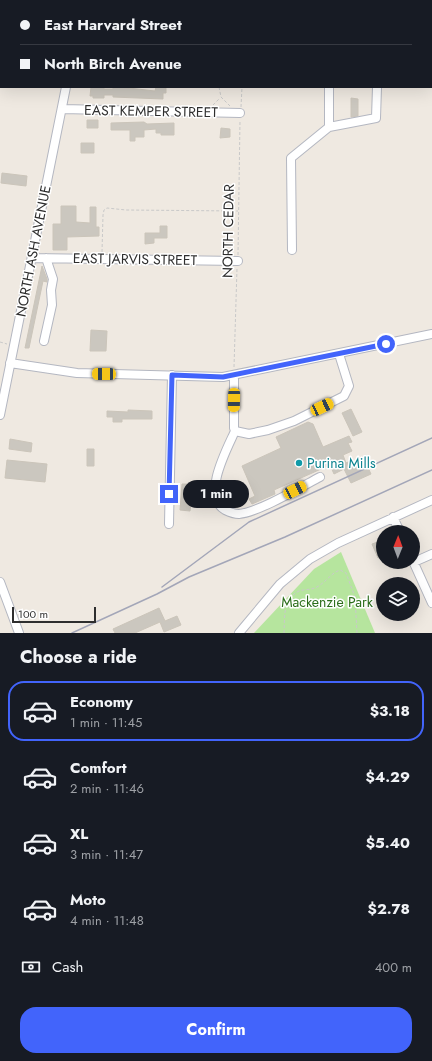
<!DOCTYPE html>
<meta charset="utf-8">
<style>
:root{--surface:#171b24;--page:#20242c;--text:#f1f3f6;--muted:#9ea1a6;--line:#363941;--accent:#4264fb}
body{margin:0;font-family:Jost,sans-serif;background:var(--page);color:var(--text);height:100vh;display:flex;flex-direction:column;font-size:15px;white-space:nowrap}
*{box-sizing:border-box;margin:0}
p{font-size:13px;color:var(--muted)}
.icon{flex:none;width:22px;height:22px;fill:none;stroke:currentColor;stroke-width:2;stroke-linecap:round;stroke-linejoin:round}
.map{position:relative;height:633px;overflow:hidden}
.side{display:flex;flex-direction:column;background:var(--surface);flex:1}
.side>*{flex:none}
.top-card{position:absolute;left:0px;top:0px;width:432px;height:88px;box-shadow:0 4px 16px #0002;display:grid;align-content:center;height:88px;padding:0 20px;background:var(--surface)}
.needle{width:26px;rotate:1deg}
.buttons{position:absolute;left:376px;top:525px;display:grid;gap:8px}
.buttons a{display:grid;place-items:center;width:44px;height:44px;border-radius:50%;background:var(--surface);box-shadow:0 4px 16px #0002;font-size:20px}
.scale{position:absolute;left:12px;bottom:10px;width:84px;box-sizing:border-box;padding-left:4px;border:2px solid #2e2e2e;border-top:0;font-size:11px;line-height:14px;white-space:nowrap;color:#2e2e2e;-webkit-text-stroke:3px #fff;paint-order:stroke}
.end{position:absolute;width:18px;height:18px;margin:-9px;border:5px solid #4264fb;background:#fff;box-shadow:0 0 0 2px #fff}
.from{border-radius:50%}
.bubble{position:absolute;height:28px;border-radius:14px;background:var(--surface);box-shadow:0 4px 16px #0002;font-size:13px;font-weight:700;line-height:28px;text-align:center}
.car{position:absolute;width:12px;height:24px;margin:-12px -6px;border-radius:5px;box-shadow:0 0 3px 1px #0007;background:linear-gradient(#f5c518 24%,#345 0 40%,#f5c518 0 76%,#345 0 86%,#f5c518 0)}
.top-card b{display:flex;align-items:center;gap:14px;height:38px;font-size:15px}
.top-card b+b{border-top:1px solid var(--line)}
.top-card i{width:10px;height:10px;background:var(--text)}
ul{padding:0;list-style:none}
li{display:flex;align-items:center;gap:12px;height:60px;margin:0 8px 6px;padding:0 12px;border:2px solid transparent;border-radius:16px}
li div{flex:1}
li b{display:block;font-size:15px}
li em{font-style:normal;font-weight:700}
li.selected{border-color:var(--accent)}
li>.icon{width:36px;height:36px;stroke-width:1.5}
h2{padding:0 20px;font-size:18px;line-height:48px}
.pay{display:flex;align-items:center;gap:10px;height:44px;padding:0 20px;font-size:15px}
.pay p{margin-inline-start:auto}
.primary-button{display:flex;gap:8px;margin-top:auto;padding:8px 20px}
.primary-button a{flex:1;height:46px;border-radius:16px;background:var(--accent);color:#fff;font-size:16px;font-weight:700;line-height:46px;text-align:center}
.map>svg:first-child{display:block}
</style>
<div class="map">
<svg width="432" height="633" viewBox="0 0 432 633">
<rect width="100%" height="100%" fill="#efe9e1"/>
<!-- green -->
<path fill="#b6e59e" d="M341,552L375,633H254L314,569Z"/>
<!-- building -->
<path fill="#cbc7bf" stroke="#cbc5ba" d="M91,87H104V89H113V87H120L155,91L156,87H160L166,88V93H163V99L113,97V95H104V98H93V96H90Z
M351,98L358,99V116L351,117Z
M87,120H98V128H87Z
M144,122L147,124L174,123V135H161V133H156V129L144,130V137H135V141H130V130H111V123Z
M221,128L230,129V137L220,138Z
M81,143H94V153H81Z
M2,173L27,176L26,186L1,183Z
M61,206H76V222L90,223V207H96V227H99V236L67,237V250H53V224H61Z
M160,226H167V238H154V243L145,244V233H160Z
M42,266L47,279V282L43,281L29,348H25Z
M91,330L107,331L106,351H90Z
M351,409L362,432L353,436L342,413Z
M128,410L152,411V419H122V422H113V417H107V411L128,412Z
M308,422L313,424L323,447L349,436L352,442L348,443L352,451L343,455L346,463L350,461L352,464L364,459L371,474L351,483L344,469L334,474L330,465L274,490L275,494L252,504L249,499L255,496L242,466L281,448L276,437Z
M10,439L32,443L31,452L9,449Z
M87,449H94V466H87Z
M7,460L47,464L45,482L5,478Z
M182,484H187L186,502L191,503L190,511L180,510Z
M383,540V556L378,558L372,544Z
M159,608L165,621L177,616L181,625L164,632L160,622L135,633H115L113,629Z"/>
<g fill="none" stroke-linecap="round" stroke-linejoin="round">
<!-- minor casing -->
<g stroke="#b4b7c1" stroke-width="10">
<path id="minor" d="M80,1V0
M346,1V0
M329,87V127L376,118L377,87
M62,109L240,113
M292,250L291,158L329,127
M32,258L238,261
M44,341L52,305L51,290L53,279L46,258
M10,363L77,373L223,377L432,334
M234,375V428L235,431L249,434L268,430L294,421L344,396L349,386L339,354
M0,415L66,87
M235,431C227,449 201,496 225,510C229,512 235,514 239,514C259,512 301,487 320,477
M393,517L400,532
M169,524L172,375
M413,561L432,603
M414,562L432,554
M0,582L19,633
M239,633L280,584L310,559L338,543L432,500"/>
</g>
<!-- path -->
<path stroke="#c9c9c9" stroke-width="1" stroke-dasharray="3 2" stroke-linecap="butt" d="M246,1V0
M219,87L221,97L230,106
M213,105L220,98
M241,107L242,87
M102,252L103,215L104,210L107,208L126,210L238,211
M238,255L240,120
M0,342L7,344
M234,367L237,268
M284,633C285,618 282,599 299,591C305,589 312,590 317,587C326,582 331,573 340,570L346,573L355,597L357,633"/>
<!-- minor -->
<use href="#minor" stroke="#fff" stroke-width="8"/>
<!-- rail -->
<path stroke="#a3a6b8" stroke-width="1.5" d="M162,587L249,522L432,438
M72,633L157,594L189,577L285,537L432,470"/>
</g>
<g fill="none" stroke-linecap="round" stroke-linejoin="round">
<!-- route -->
<path stroke="#4264fb" stroke-width="5" d="M169,494L172,375L223,377L386,344"/>
</g>
<!-- markers -->
<circle fill="#0f9aa8" stroke="#fff" stroke-width="1.5" cx="299" cy="463" r="4"/>
<g text-anchor="middle" dominant-baseline="central" stroke-width="3" stroke-linejoin="round" paint-order="stroke">
<!-- street labels -->
<g font-size="14" fill="#2e2e2e" stroke="#fff">
<text transform="translate(151 111) rotate(1)">EAST KEMPER STREET</text>
<text transform="translate(228 231) rotate(-89)">NORTH CEDAR</text>
<text transform="translate(33 251) rotate(-79)">NORTH ASH AVENUE</text>
<text transform="translate(135 259) rotate(1)">EAST JARVIS STREET</text>
</g>
<!-- culture labels -->
<g font-size="14" fill="#0d838f" stroke="#fff" text-anchor="start">
<text x="307" y="463">Purina Mills</text>
</g>
<!-- park labels -->
<g font-size="14" fill="#2c6e1b" stroke="#fff">
<text x="327" y="602">Mackenzie Park</text>
</g>
</g>
</svg>
<div class="buttons">
<a><svg class="needle" viewBox="-14 -14 28 28"><path d="M0-13l5 13h-10z" fill="#e53935"/><path d="M0 13l5-13h-10z" fill="#9ea1a6"/></svg></a>
<a><svg class="icon" aria-label="layers" viewBox="0 0 24 24"><path d="M12 4l9 5-9 5-9-5zM3 14l9 5 9-5"/></svg></a>
</div>
<div class="scale">100 m</div>
<i class="end from" style="left:386px;top:344px"></i>
<i class="end" style="left:169px;top:494px"></i>
<div class="bubble" style="left:183px;top:480px;width:66px">1 min</div>
<i class="car" style="left:104px;top:374px;rotate:271deg"></i>
<i class="car" style="left:234px;top:400px;rotate:181deg"></i>
<i class="car" style="left:322px;top:407px;rotate:65deg"></i>
<i class="car" style="left:295px;top:490px;rotate:64deg"></i>
<div class="top-card">
<b><i class="from"></i>East Harvard Street</b>
<b><i></i>North Birch Avenue</b>
</div>
</div>
<section class="side">
<h2>Choose a ride</h2>
<ul>
<li class="selected"><svg class="icon" aria-label="car" viewBox="0 0 24 24"><path d="M5 17H2v-5l4-1 3-4h7l3 4 3 1v5h-3M9 17h6M6 11h13"/><circle cx="7" cy="17" r="2"/><circle cx="17" cy="17" r="2"/></svg><div><b>Economy</b><p>1 min · 11:45</p></div><em>$3.18</em></li>
<li><svg class="icon" aria-label="car" viewBox="0 0 24 24"><path d="M5 17H2v-5l4-1 3-4h7l3 4 3 1v5h-3M9 17h6M6 11h13"/><circle cx="7" cy="17" r="2"/><circle cx="17" cy="17" r="2"/></svg><div><b>Comfort</b><p>2 min · 11:46</p></div><em>$4.29</em></li>
<li><svg class="icon" aria-label="car" viewBox="0 0 24 24"><path d="M5 17H2v-5l4-1 3-4h7l3 4 3 1v5h-3M9 17h6M6 11h13"/><circle cx="7" cy="17" r="2"/><circle cx="17" cy="17" r="2"/></svg><div><b>XL</b><p>3 min · 11:47</p></div><em>$5.40</em></li>
<li><svg class="icon" aria-label="car" viewBox="0 0 24 24"><path d="M5 17H2v-5l4-1 3-4h7l3 4 3 1v5h-3M9 17h6M6 11h13"/><circle cx="7" cy="17" r="2"/><circle cx="17" cy="17" r="2"/></svg><div><b>Moto</b><p>4 min · 11:48</p></div><em>$2.78</em></li>
</ul>
<div class="pay"><svg class="icon" aria-label="cash" viewBox="0 0 24 24"><path d="M3 7h18v10H3z"/><circle cx="12" cy="12" r="2"/></svg>Cash<p>400 m</p></div>
<div class="primary-button"><a>Confirm</a></div>
</section>
